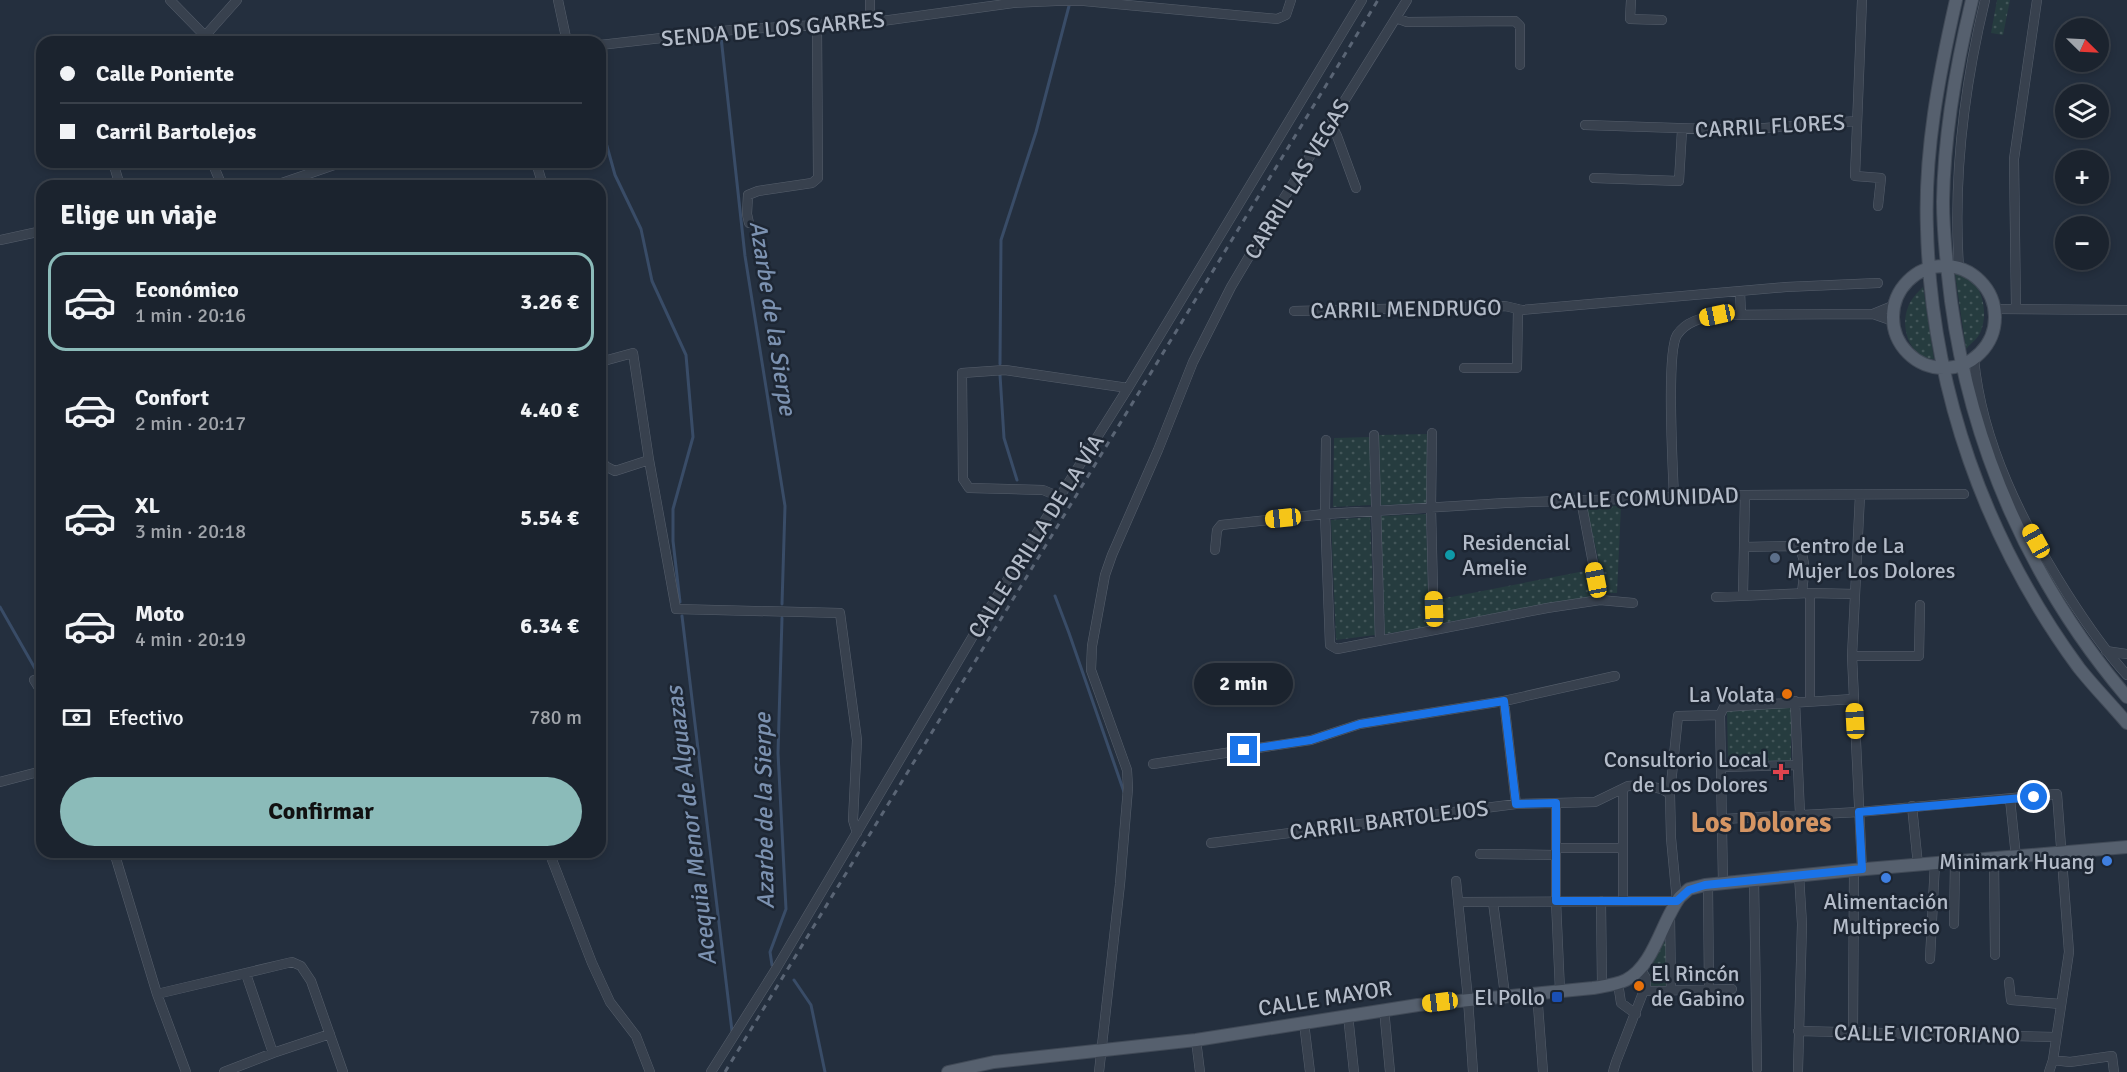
<!DOCTYPE html>
<html lang="es">
<meta charset="utf-8">
<style>
:root{--surface:#1b232e;--page:#282f3a;--text:#f1f3f6;--muted:#a0a4aa;--line:#39404a;--accent:#8bbbb9}
body{margin:0;font-family:Signika,sans-serif;background:var(--page);color:var(--text);height:100vh;display:flex;flex-direction:column;font-size:22px;white-space:nowrap}
*{box-sizing:border-box;margin:0}
p{font-size:20px;color:var(--muted)}
.icon{flex:none;width:33px;height:33px;fill:none;stroke:currentColor;stroke-width:2;stroke-linecap:round;stroke-linejoin:round}
.map{position:relative;flex:1;overflow:hidden}
.details{position:absolute;left:36px;top:180px;width:570px;height:678px;display:flex;flex-direction:column;background:var(--surface);border-radius:18px;box-shadow:0 3px 9px #0003,0 0 0 2px var(--line)}
.details>*{flex:none}
.banner{position:absolute;left:36px;top:36px;width:570px;height:132px;border-radius:18px;box-shadow:0 3px 9px #0003,0 0 0 2px var(--line);display:grid;align-content:center;height:132px;padding:0 24px;background:var(--surface)}
.needle{width:39px;rotate:114deg}
.tools{position:absolute;left:2055px;top:18px;display:grid;gap:12px}
.tools a{display:grid;place-items:center;width:54px;height:54px;border-radius:50%;background:var(--surface);box-shadow:0 3px 9px #0003,0 0 0 2px var(--line);font-size:30px}
.end{position:absolute;width:27px;height:27px;margin:-14px;border:8px solid #1a73e8;background:#fff;box-shadow:0 0 0 3px #fff}
.from{border-radius:50%}
.bubble{position:absolute;height:42px;border-radius:21px;background:var(--surface);box-shadow:0 3px 9px #0003,0 0 0 2px var(--line);font-size:20px;font-weight:700;line-height:42px;text-align:center}
.car{position:absolute;width:18px;height:36px;margin:-18px -9px;border-radius:8px;box-shadow:0 0 4px 2px #0007;background:linear-gradient(#f5c518 24%,#345 0 40%,#f5c518 0 76%,#345 0 86%,#f5c518 0)}
.banner b{display:flex;align-items:center;gap:21px;height:57px;font-size:22px}
.banner b+b{border-top:2px solid var(--line)}
.banner i{width:15px;height:15px;background:var(--text)}
ul{padding:0;list-style:none}
li{display:flex;align-items:center;gap:18px;height:99px;margin:0 12px 9px;padding:0 12px;border:3px solid transparent;border-radius:18px}
li div{flex:1}
li b{display:block;font-size:22px}
li em{font-style:normal;font-weight:700}
li.on{border-color:var(--accent)}
li>.icon{width:54px;height:54px;stroke-width:1.5}
h2{padding:0 24px;font-size:27px;line-height:72px}
.pay{display:flex;align-items:center;gap:15px;height:66px;padding:0 24px;font-size:22px}
.pay p{margin-inline-start:auto}
.action{display:flex;gap:12px;margin-top:auto;padding:12px 24px}
.action a{flex:1;height:69px;border-radius:36px;background:var(--accent);color:#111;font-size:24px;font-weight:700;line-height:69px;text-align:center}
.map>svg:first-child{display:block}
</style>
<div class="map">
<svg width="2127" height="1072" viewBox="0 0 2127 1072">
<defs>
<pattern id="green-dots" width="8" height="8" patternUnits="userSpaceOnUse" patternTransform="scale(1.5)"><rect width="8" height="8" fill="#263c3f"/><path d="M2 2h.1M6 6h.1" fill="none" stroke="#435659" stroke-width="1.8" stroke-linecap="round"/></pattern>
</defs>
<rect width="100%" height="100%" fill="#242f3e"/>
<!-- green -->
<path fill="url(#green-dots)" d="M1997,0H2010L2003,35L1991,33Z
M1955,274C1982,275 1989,311 1981,331C1978,339 1971,343 1966,349Z
M1923,287L1934,359C1909,358 1900,327 1908,307C1911,299 1917,293 1923,287Z
M1429,434L1427,504L1379,505L1378,435Z
M1370,437L1372,505L1333,507L1334,438Z
M1586,505L1621,506L1617,593H1606Z
M1426,514L1429,627L1385,634L1381,516Z
M1370,517L1375,635L1336,640L1331,520Z
M1590,570L1593,596L1437,624L1436,600Z
M1791,707V763H1728L1727,709Z
M1664,942H1666L1670,986L1652,988C1644,973 1657,956 1664,942Z"/>
<g fill="none" stroke-linecap="round" stroke-linejoin="round">
<!-- stream -->
<path stroke="#394c67" stroke-width="3" d="M721,37L745,256L785,506L782,604
M600,121L615,175L641,229L652,281L686,355L693,437L673,509V541L680,602
M1000,364L1001,240L1036,132L1069,6
M1000,375L1004,438L1017,480
M1055,596L1069,633L1124,792
M0,607L37,672
M682,616L732,1031
M772,965L770,952L786,909L778,753L782,618
M794,980L811,1005L825,1072"/>
<!-- minor casing -->
<g stroke="#565f6c" stroke-width="10">
<path id="minor" d="M170,0L205,36L199,42
M558,0L567,42
M870,0V21
M1631,0L1630,19L1662,20
M1862,0L1855,176L1881,178L1878,206
M1396,18L1407,22L1515,21L1520,26V65
M205,36L237,0
M600,45L732,30L882,21L1013,3L1056,1H1084L1277,19L1286,15L1291,0
M1585,125L1739,130L1857,121
M1328,126L1334,130L1337,136L1356,188
M113,162L120,186
M212,162L222,186
M536,162L543,186
M1594,178L1679,181L1682,130
M273,186L343,162
M749,223L747,214L748,195L758,191L812,183L818,178L817,25
M0,240L42,231
M1959,268C1953,178 1964,87 1985,0
M1740,291L1741,315
M1995,309L2127,310
M2016,309L2014,159L2037,0
M1294,311L1505,306L1522,310L1786,287L1878,283
M1873,314L1895,305
M1974,359C1982,444 2023,524 2068,595C2086,623 2104,650 2127,675
M600,362L633,353L649,460
M1464,368H1517L1518,309
M1432,433L1431,508L1434,630
M1374,435L1380,641
M1326,440L1325,514L1330,645L1337,649L1547,608L1600,600L1633,603
M600,456L605,466L615,471L649,460L676,609L840,613L857,740L853,820L857,833
M1860,495L1852,656L1862,869
M1060,497L1043,490L969,488L963,479L962,373L1005,370L1128,388
M1674,498C1673,471 1666,352 1677,335C1686,321 1702,318 1717,315L1873,314L1893,321
M1581,500L1600,600
M1744,547L1795,546C1809,554 1803,579 1802,593
M1215,550L1217,530L1221,525L1325,514L1505,503L1745,495L1964,494
M1743,595L1745,495
M1716,597L1810,593L1855,594
M2106,651L2127,654
M1852,656H1919L1920,605
M34,680L42,693
M1810,700V593
M1504,701L1516,804
M1795,701L1800,814
M1153,764L1311,740L1360,724L1504,701L1615,676
M1722,767L1798,765
M0,782L42,771
M1623,789V901
M2010,799L2016,857
M1556,803V901L1560,991
M1912,806L1918,865
M1723,819L1859,812L2057,794L2069,952L2053,1060L2049,1072
M1211,843L1516,804L1595,802L1628,786L1643,785L1662,789L1670,794
M1556,848H1623
M114,852L157,994L186,1072
M549,852L592,963L610,1002L636,1036L650,1072
M1480,854L1556,855
M1994,858L1995,955
M1754,879L1757,1069
M1456,881L1468,999L1473,1072
M1723,883L1720,715L1724,707L1853,699
M1708,885L1709,990
M1601,901L1602,986
M1458,902L1677,901L1671,838L1670,794L1678,716L1720,715
M1493,902L1505,995
M1670,915L1671,991
M1954,924L1955,862
M1930,959L1935,863
M246,974L273,1053
M2009,982L2011,1000L2061,1004
M1618,983L1621,1003L1636,1014
M1645,991L1732,989
M1537,992L1543,1072
M157,994L292,962L301,966L311,981L343,1072
M1384,1009L1390,1072
M1348,1015L1354,1072
M1304,1023L1310,1072
M1798,1031L2056,1037
M1853,1032L1854,870
M1196,1040L1200,1072
M2053,1060L2070,1062L2112,1056L2114,1072
M1798,1070L1802,924L1799,875
M224,1072L273,1053L330,1034
M711,1072L776,969L986,614L1128,388L1362,0
M1099,1072L1120,884L1128,788L1127,770L1091,670L1092,646L1105,575L1112,555L1158,450L1193,362L1231,287L1279,206L1407,0
M1613,1072L1616,1062L1646,985V978L1640,968"/>
</g>
<!-- major casing -->
<g stroke="#414a57" stroke-width="14">
<path id="major" d="M1956,0C1939,75 1924,152 1927,229C1931,388 1985,540 2079,668C2094,687 2111,704 2127,723
M1972,0C1956,66 1944,133 1943,202C1943,235 1947,268 1951,301C1971,448 2031,584 2127,697
M1893 317a51 51 0 1 1 102 0a51 51 0 1 1-102 0Z
M948,1072L994,1062L1196,1040L1418,1005L1593,988C1604,986 1616,985 1626,980C1654,966 1662,920 1680,897L1689,889L1705,885L1854,870L2127,847"/>
</g>
<!-- minor -->
<use href="#minor" stroke="#38414e" stroke-width="9"/>
<!-- major -->
<use href="#major" stroke="#56606e" stroke-width="12"/>
<!-- rail -->
<path stroke="#5a6575" stroke-width="3" stroke-dasharray="6 6" stroke-linecap="butt" d="M725,1072L1378,0"/>
</g>
<g fill="none" stroke-linecap="round" stroke-linejoin="round">
<!-- route -->
<path stroke="#1a73e8" stroke-width="8" d="M1244,750L1311,740L1360,724L1504,701L1516,804L1556,803V901H1677L1689,890L1705,885L1862,869L1859,812L2034,797"/>
</g>
<!-- markers -->
<circle fill="#0f9aa8" stroke="#1d2633" stroke-width="2" cx="1450" cy="555" r="6"/>
<circle fill="#5c6f8a" stroke="#1d2633" stroke-width="2" cx="1775" cy="558" r="6"/>
<g fill="#e8710a" stroke="#1d2633" stroke-width="2">
<circle cx="1787" cy="694" r="6"/>
<circle cx="1639" cy="986" r="6"/>
</g>
<path fill="#e0444e" stroke="#1d2633" stroke-width="2" d="M1778 763h6v6h6v6h-6v6h-6v-6h-6v-6h6z"/>
<g fill="#3f7fe0" stroke="#1d2633" stroke-width="2">
<circle cx="2107" cy="861" r="6"/>
<circle cx="1886" cy="878" r="6"/>
</g>
<rect fill="#1a4fb4" stroke="#1d2633" stroke-width="2" x="1551" y="991" width="12" height="12" rx="3"/>
<g text-anchor="middle" dominant-baseline="central" stroke-width="5" stroke-linejoin="round" paint-order="stroke">
<!-- street labels -->
<g font-size="22" fill="#b4bcc9" stroke="#1d2633">
<text transform="translate(773 29) rotate(-5)">SENDA DE LOS GARRES</text>
<text transform="translate(1770 126) rotate(-3)">CARRIL FLORES</text>
<text transform="translate(1297 179) rotate(-59)">CARRIL LAS VEGAS</text>
<text transform="translate(1406 309) rotate(-1)">CARRIL MENDRUGO</text>
<text transform="translate(1644 498) rotate(-2)">CALLE COMUNIDAD</text>
<text transform="translate(1036 536) rotate(-58)">CALLE ORILLA DE LA VÍA</text>
<text transform="translate(1389 820) rotate(-7)">CARRIL BARTOLEJOS</text>
<text transform="translate(1325 998) rotate(-9)">CALLE MAYOR</text>
<text transform="translate(1927 1034) rotate(1)">CALLE VICTORIANO</text>
</g>
<!-- poi labels -->
<g font-size="22" fill="#b4bcc9" stroke="#1d2633" text-anchor="end">
<text x="1462" y="542" text-anchor="start">Residencial<tspan x="1462" dy="25">Amelie</tspan></text>
<text x="1787" y="545" text-anchor="start">Centro de La<tspan x="1787" dy="25">Mujer Los Dolores</tspan></text>
<text x="1775" y="694">La Volata</text>
<text x="1768" y="759">Consultorio Local<tspan x="1768" dy="25">de Los Dolores</tspan></text>
<text x="2095" y="861">Minimark Huang</text>
<text x="1886" y="901" text-anchor="middle">Alimentación<tspan x="1886" dy="25">Multiprecio</tspan></text>
<text x="1651" y="973" text-anchor="start">El Rincón<tspan x="1651" dy="25">de Gabino</tspan></text>
<text x="1545" y="997">El Pollo</text>
</g>
<!-- water labels -->
<g font-size="24" font-style="italic" fill="#7c92b1" stroke="#1d2633">
<text transform="translate(773 318) rotate(81)">Azarbe de la Sierpe</text>
<text transform="translate(764 811) rotate(-91)">Azarbe de la Sierpe</text>
<text transform="translate(691 826) rotate(-97)">Acequia Menor de Alguazas</text>
</g>
<!-- district labels -->
<g font-size="28" font-weight="bold" fill="#d59563" stroke="#1d2633">
<text x="1761" y="823">Los Dolores</text>
</g>
</g>
</svg>
<div class="tools">
<a><svg class="needle" viewBox="-14 -14 28 28"><path d="M0-13l5 13h-10z" fill="#e53935"/><path d="M0 13l5-13h-10z" fill="#a0a4aa"/></svg></a>
<a><svg class="icon" aria-label="layers" viewBox="0 0 24 24"><path d="M12 4l9 5-9 5-9-5zM3 14l9 5 9-5"/></svg></a>
<a>+</a>
<a>−</a>
</div>
<i class="end from" style="left:2034px;top:797px"></i>
<i class="end" style="left:1244px;top:750px"></i>
<div class="bubble" style="left:1194px;top:663px;width:99px">2 min</div>
<i class="car" style="left:1717px;top:315px;rotate:258deg"></i>
<i class="car" style="left:1283px;top:518px;rotate:264deg"></i>
<i class="car" style="left:2036px;top:541px;rotate:331deg"></i>
<i class="car" style="left:1596px;top:580px;rotate:349deg"></i>
<i class="car" style="left:1434px;top:609px;rotate:358deg"></i>
<i class="car" style="left:1855px;top:721px;rotate:357deg"></i>
<i class="car" style="left:1440px;top:1002px;rotate:263deg"></i>
<div class="banner">
<b><i class="from"></i>Calle Poniente</b>
<b><i></i>Carril Bartolejos</b>
</div>
<section class="details">
<h2>Elige un viaje</h2>
<ul>
<li class="on"><svg class="icon" aria-label="car" viewBox="0 0 24 24"><path d="M5 17H2v-5l4-1 3-4h7l3 4 3 1v5h-3M9 17h6M6 11h13"/><circle cx="7" cy="17" r="2"/><circle cx="17" cy="17" r="2"/></svg><div><b>Económico</b><p>1 min · 20:16</p></div><em>3.26 €</em></li>
<li><svg class="icon" aria-label="car" viewBox="0 0 24 24"><path d="M5 17H2v-5l4-1 3-4h7l3 4 3 1v5h-3M9 17h6M6 11h13"/><circle cx="7" cy="17" r="2"/><circle cx="17" cy="17" r="2"/></svg><div><b>Confort</b><p>2 min · 20:17</p></div><em>4.40 €</em></li>
<li><svg class="icon" aria-label="car" viewBox="0 0 24 24"><path d="M5 17H2v-5l4-1 3-4h7l3 4 3 1v5h-3M9 17h6M6 11h13"/><circle cx="7" cy="17" r="2"/><circle cx="17" cy="17" r="2"/></svg><div><b>XL</b><p>3 min · 20:18</p></div><em>5.54 €</em></li>
<li><svg class="icon" aria-label="car" viewBox="0 0 24 24"><path d="M5 17H2v-5l4-1 3-4h7l3 4 3 1v5h-3M9 17h6M6 11h13"/><circle cx="7" cy="17" r="2"/><circle cx="17" cy="17" r="2"/></svg><div><b>Moto</b><p>4 min · 20:19</p></div><em>6.34 €</em></li>
</ul>
<div class="pay"><svg class="icon" aria-label="cash" viewBox="0 0 24 24"><path d="M3 7h18v10H3z"/><circle cx="12" cy="12" r="2"/></svg>Efectivo<p>780 m</p></div>
<div class="action"><a>Confirmar</a></div>
</section>
</div>
